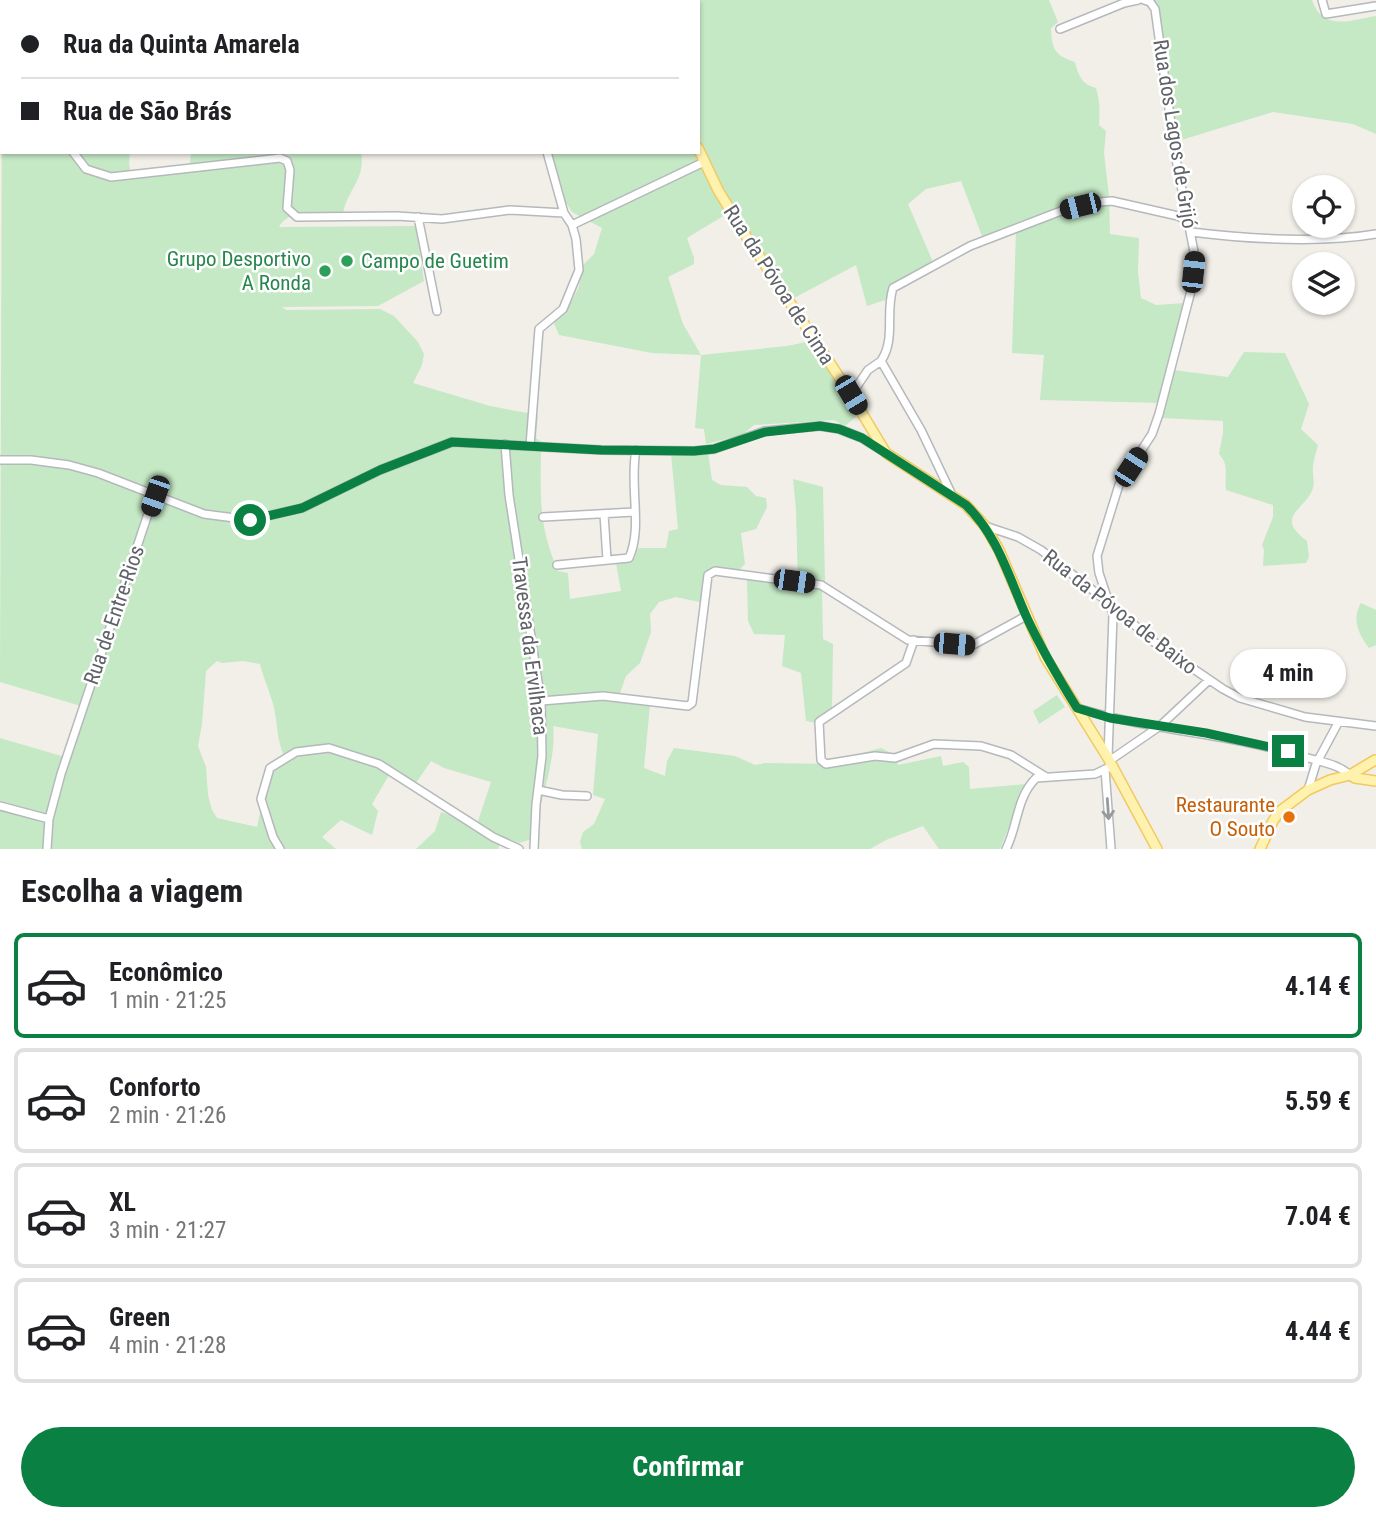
<!DOCTYPE html>
<html lang="pt">
<meta charset="utf-8">
<style>
:root{--surface:#fff;--page:#f6f6f6;--text:#202124;--muted:#757577;--line:#e0e0e0;--accent:#0b8043}
body{margin:0;font-family:"Roboto Condensed",sans-serif;background:var(--page);color:var(--text);height:100vh;display:flex;flex-direction:column;font-size:26px;white-space:nowrap}
*{box-sizing:border-box;margin:0}
p{font-size:23px;color:var(--muted)}
.icon{flex:none;width:38px;height:38px;fill:none;stroke:currentColor;stroke-width:2;stroke-linecap:round;stroke-linejoin:round}
.map{position:relative;height:849px;overflow:hidden}
.side{display:flex;flex-direction:column;background:var(--surface);flex:1}
.side>*{flex:none}
.hud{position:absolute;left:0px;top:0px;width:700px;height:154px;box-shadow:0 2px 5px #0004;display:grid;align-content:center;height:154px;padding:0 21px;background:var(--surface)}
.buttons{position:absolute;left:1292px;top:175px;display:grid;gap:14px}
.buttons a{display:grid;place-items:center;width:63px;height:63px;border-radius:50%;background:var(--surface);box-shadow:0 2px 5px #0004;font-size:35px}
.end{position:absolute;width:32px;height:32px;margin:-16px;border:9px solid #0b8043;background:#fff;box-shadow:0 0 0 4px #fff}
.from{border-radius:50%}
.bubble{position:absolute;height:49px;border-radius:24px;background:var(--surface);box-shadow:0 2px 5px #0004;font-size:23px;font-weight:700;line-height:49px;text-align:center}
.car{position:absolute;width:21px;height:42px;margin:-21px -10px;border-radius:9px;box-shadow:0 0 5px 2px #0007;background:linear-gradient(#222 24%,#8ab4d8 0 40%,#222 0 76%,#8ab4d8 0 86%,#222 0)}
.hud b{display:flex;align-items:center;gap:24px;height:66px;font-size:26px}
.hud b+b{border-top:2px solid var(--line)}
.hud i{width:18px;height:18px;background:var(--text)}
ul{padding:0;list-style:none}
li{display:flex;align-items:center;gap:21px;height:105px;margin:0 14px 10px;padding:0 7px;border:4px solid var(--line);border-radius:10px}
li div{flex:1}
li b{display:block;font-size:26px}
li em{font-style:normal;font-weight:700}
li.current{border-color:var(--accent)}
li>.icon{width:63px;height:63px;stroke-width:1.5}
h2{padding:0 21px;font-size:32px;line-height:84px}
.action{display:flex;gap:14px;margin-top:auto;padding:14px 21px}
.action a{flex:1;height:80px;border-radius:42px;background:var(--accent);color:#fff;font-size:28px;font-weight:700;line-height:80px;text-align:center}
.map>svg:first-child{display:block}
</style>
<div class="map">
<svg width="1376" height="849" viewBox="0 0 1376 849">
<rect width="100%" height="100%" fill="#f1efe8"/>
<!-- green -->
<path fill="#c5e8c5" fill-rule="evenodd" d="M653,0H1049L1058,22L1051,28C1052,49 1054,55 1075,62C1078,76 1083,85 1096,88C1100,101 1100,112 1099,125L1106,131L1104,153L1109,196L1110,234L1139,238L1138,272L1141,298L1156,305L1186,303L1173,370L1228,377L1244,352L1285,353L1309,404L1301,429L1318,445C1316,452 1314,459 1313,466C1312,474 1315,481 1313,488C1306,510 1273,516 1307,541L1309,557L1306,563L1263,566L1264,550L1262,545L1273,517V505L1226,490C1224,475 1230,466 1219,454L1223,433V421L1162,418L1165,403L1040,400L1044,355L1012,353L1016,232L1008,231L982,236L961,181L926,189L908,204L933,262L898,283L885,300L867,306L856,265L794,298L735,209L687,238L694,258V264L668,277L683,324L701,355L787,346L811,341L859,414L845,426L834,420L754,425L742,435L706,444L704,429L695,428L701,355L652,353L559,335L554,323L570,304L579,287L581,267L594,254L602,228L572,212L560,193L552,152H698V2Z
M1154,0H1312C1323,32 1351,20 1376,16V134L1353,124L1273,112L1178,141L1172,94L1166,77L1158,17Z
M2,97V152H130C129,163 127,172 138,178L189,172L191,152H361C366,180 347,189 343,214C325,213 289,207 279,227L416,226L424,281L378,306L282,307L286,310L380,309L394,316L418,342L424,354L422,365L413,383L490,406L538,415L536,438L541,442C541,493 537,523 558,571L568,573L570,599L621,591L616,563L635,558L638,548H666L669,531L678,529L671,453H708L712,480L721,485L747,487L756,496L766,498L767,507L756,529L741,533L745,564L737,572L708,569L704,581V603L676,597L659,602L650,614L651,632L640,663L626,676L618,699L650,705L644,768L665,776L667,761L674,748L735,756L755,765L765,763L837,764L847,757L881,748L895,755L898,765L941,756L943,766L963,762L969,767L970,789L1026,784L1000,849H939L923,826L886,840L870,849H582L580,842L583,832L594,824L605,799L593,795L598,734L553,726C557,760 539,804 532,839L519,843L502,837L498,849H416L435,831L441,812L477,824L491,782L444,768L431,761L416,783L392,770L372,804L378,811L372,835L341,820L322,837L336,849H0V738L65,757L81,706L0,682ZM217,661L222,663L243,661L260,664C264,681 273,698 275,713C278,730 277,739 284,756L269,771L257,827L217,818L212,810L208,795L206,767L198,746L202,724L206,671Z
M793,479L823,487L825,582L822,590L823,639L833,644L832,707L829,718L821,724L806,721L801,673L782,666L785,635L754,634L748,621L747,579L798,584L796,510Z
M1361,603L1376,610V645L1369,648C1359,635 1351,619 1361,603Z
M1057,695L1065,707L1039,724L1033,711Z"/>
<g fill="none" stroke-linecap="round" stroke-linejoin="round">
<!-- minor casing -->
<g stroke="#b5b8bc" stroke-width="10">
<path id="minor" d="M204,0V2
M409,0L420,2
M520,0V2
M1322,0L1326,14L1376,6
M90,2V0
M1060,29L1124,3L1138,0
M73,152L86,169L111,177L280,158L287,161L290,170L287,208L297,217L397,216L442,219L510,210L564,213
M418,217L437,311
M572,225L704,162
M1191,232C1249,239 1318,244 1376,234
M851,395L868,370L881,361
M505,444L509,495L541,701L542,756L536,805L534,849
M530,446L539,329L563,309L579,270L576,239L572,225L564,213L547,152
M0,460H31L69,465L98,473L204,514L250,520L302,508L380,470L452,442L601,450L694,451L714,449L765,431L820,426L839,429L862,438L886,453
M952,495L921,430L881,361C896,339 885,312 893,288L970,246L1061,211L1099,202L1112,201L1178,216L1188,222
M604,514L607,560
M543,517L634,512
M985,526L1018,537L1041,550L1108,602L1154,642L1223,689L1240,698L1305,717L1376,726
M557,565L629,558C643,528 629,485 636,450
M914,640L906,663L819,722L821,760L826,764L875,756L895,758L934,744L981,746L1011,755L1046,777
M541,701L603,696L688,706L692,703L708,575L715,571L821,585L908,640L973,645L1026,616
M1077,708C1152,731 1231,734 1305,757C1321,762 1338,764 1350,775
M1108,757L1113,615L1099,573L1097,556L1119,485L1152,434L1159,414L1192,287L1195,257L1176,159L1155,9L1150,2L1144,0
M1109,761L1160,726L1208,681
M1105,769L1111,849
M538,790L562,795L587,796
M1308,790L1316,764L1338,723
M0,806L49,819
M47,849L49,819L61,774L154,496
M280,849L273,837L261,799L270,768L296,752L329,748L379,764L493,837L519,849
M1006,849C1018,826 1016,798 1036,778L1095,774L1112,766"/>
</g>
<!-- major casing -->
<g stroke="#f2c960" stroke-width="12">
<path id="major" d="M647,0V2
M698,148L718,190L746,236L851,395L886,453L966,505L985,526L999,550L1045,657L1108,758L1157,849
M1350,775L1355,778L1376,781
M1260,849L1273,821L1280,811L1308,790L1330,780L1350,775L1375,760"/>
</g>
<!-- minor -->
<use href="#minor" stroke="#fff" stroke-width="7"/>
<!-- major -->
<use href="#major" stroke="#fff2af" stroke-width="9"/>
</g>
<!-- one-way arrows -->
<defs><path id="oneway-shaft" d="M-6 0H5M1.5-3L5.5 0L1.5 3" fill="none" stroke-width="1.6" stroke-linecap="round" stroke-linejoin="round" transform="scale(1.75)"/></defs>
<use stroke="#979a9d" href="#oneway-shaft" transform="translate(1108 809) rotate(86)"/>
<g fill="none" stroke-linecap="round" stroke-linejoin="round">
<!-- route -->
<path stroke="#0b8043" stroke-width="9" d="M250,520L302,508L380,470L452,442L601,450L694,451L714,449L765,432L820,426L839,429L862,438L966,505C998,536 1009,578 1027,618C1042,650 1059,679 1077,708L1110,718L1206,733L1288,751"/>
</g>
<!-- markers -->
<g fill="#2e9e5b" stroke="#fff" stroke-width="2.5">
<circle cx="347" cy="261" r="7"/>
<circle cx="325" cy="271" r="7"/>
</g>
<circle fill="#e8710a" stroke="#fff" stroke-width="2.5" cx="1289" cy="817" r="7"/>
<g text-anchor="middle" dominant-baseline="central" stroke-width="5" stroke-linejoin="round" paint-order="stroke">
<!-- street labels -->
<g font-size="21" fill="#5f6368" stroke="#fff">
<text transform="translate(1175 134) rotate(81)">Rua dos Lagos de Grijó</text>
<text transform="translate(779 285) rotate(57)">Rua da Póvoa de Cima</text>
<text transform="translate(1120 612) rotate(38)">Rua da Póvoa de Baixo</text>
<text transform="translate(114 615) rotate(-71)">Rua de Entre-Rios</text>
<text transform="translate(530 646) rotate(83)">Travessa da Ervilhaca</text>
</g>
<!-- leisure labels -->
<g font-size="21" fill="#27864d" stroke="#fff" text-anchor="end">
<text x="311" y="259">Grupo Desportivo<tspan x="311" dy="24">A Ronda</tspan></text>
<text x="361" y="261" text-anchor="start">Campo de Guetim</text>
</g>
<!-- food labels -->
<g font-size="21" fill="#c56008" stroke="#fff" text-anchor="end">
<text x="1275" y="805">Restaurante<tspan x="1275" dy="24">O Souto</tspan></text>
</g>
</g>
</svg>
<div class="buttons">
<a><svg class="icon" aria-label="locate" viewBox="0 0 24 24"><circle cx="12" cy="12" r="6"/><path d="M12 2v4M12 18v4M2 12h4M18 12h4"/></svg></a>
<a><svg class="icon" aria-label="layers" viewBox="0 0 24 24"><path d="M12 4l9 5-9 5-9-5zM3 14l9 5 9-5"/></svg></a>
</div>
<i class="end from" style="left:250px;top:520px"></i>
<i class="end" style="left:1288px;top:751px"></i>
<div class="bubble" style="left:1230px;top:649px;width:116px">4 min</div>
<i class="car" style="left:1080px;top:206px;rotate:256deg"></i>
<i class="car" style="left:1193px;top:272px;rotate:6deg"></i>
<i class="car" style="left:851px;top:395px;rotate:149deg"></i>
<i class="car" style="left:1131px;top:467px;rotate:33deg"></i>
<i class="car" style="left:155px;top:496px;rotate:199deg"></i>
<i class="car" style="left:794px;top:581px;rotate:98deg"></i>
<i class="car" style="left:954px;top:644px;rotate:95deg"></i>
<div class="hud">
<b><i class="from"></i>Rua da Quinta Amarela</b>
<b><i></i>Rua de São Brás</b>
</div>
</div>
<section class="side">
<h2>Escolha a viagem</h2>
<ul>
<li class="current"><svg class="icon" aria-label="car" viewBox="0 0 24 24"><path d="M5 17H2v-5l4-1 3-4h7l3 4 3 1v5h-3M9 17h6M6 11h13"/><circle cx="7" cy="17" r="2"/><circle cx="17" cy="17" r="2"/></svg><div><b>Econômico</b><p>1 min · 21:25</p></div><em>4.14 €</em></li>
<li><svg class="icon" aria-label="car" viewBox="0 0 24 24"><path d="M5 17H2v-5l4-1 3-4h7l3 4 3 1v5h-3M9 17h6M6 11h13"/><circle cx="7" cy="17" r="2"/><circle cx="17" cy="17" r="2"/></svg><div><b>Conforto</b><p>2 min · 21:26</p></div><em>5.59 €</em></li>
<li><svg class="icon" aria-label="car" viewBox="0 0 24 24"><path d="M5 17H2v-5l4-1 3-4h7l3 4 3 1v5h-3M9 17h6M6 11h13"/><circle cx="7" cy="17" r="2"/><circle cx="17" cy="17" r="2"/></svg><div><b>XL</b><p>3 min · 21:27</p></div><em>7.04 €</em></li>
<li><svg class="icon" aria-label="car" viewBox="0 0 24 24"><path d="M5 17H2v-5l4-1 3-4h7l3 4 3 1v5h-3M9 17h6M6 11h13"/><circle cx="7" cy="17" r="2"/><circle cx="17" cy="17" r="2"/></svg><div><b>Green</b><p>4 min · 21:28</p></div><em>4.44 €</em></li>
</ul>
<div class="action"><a>Confirmar</a></div>
</section>
